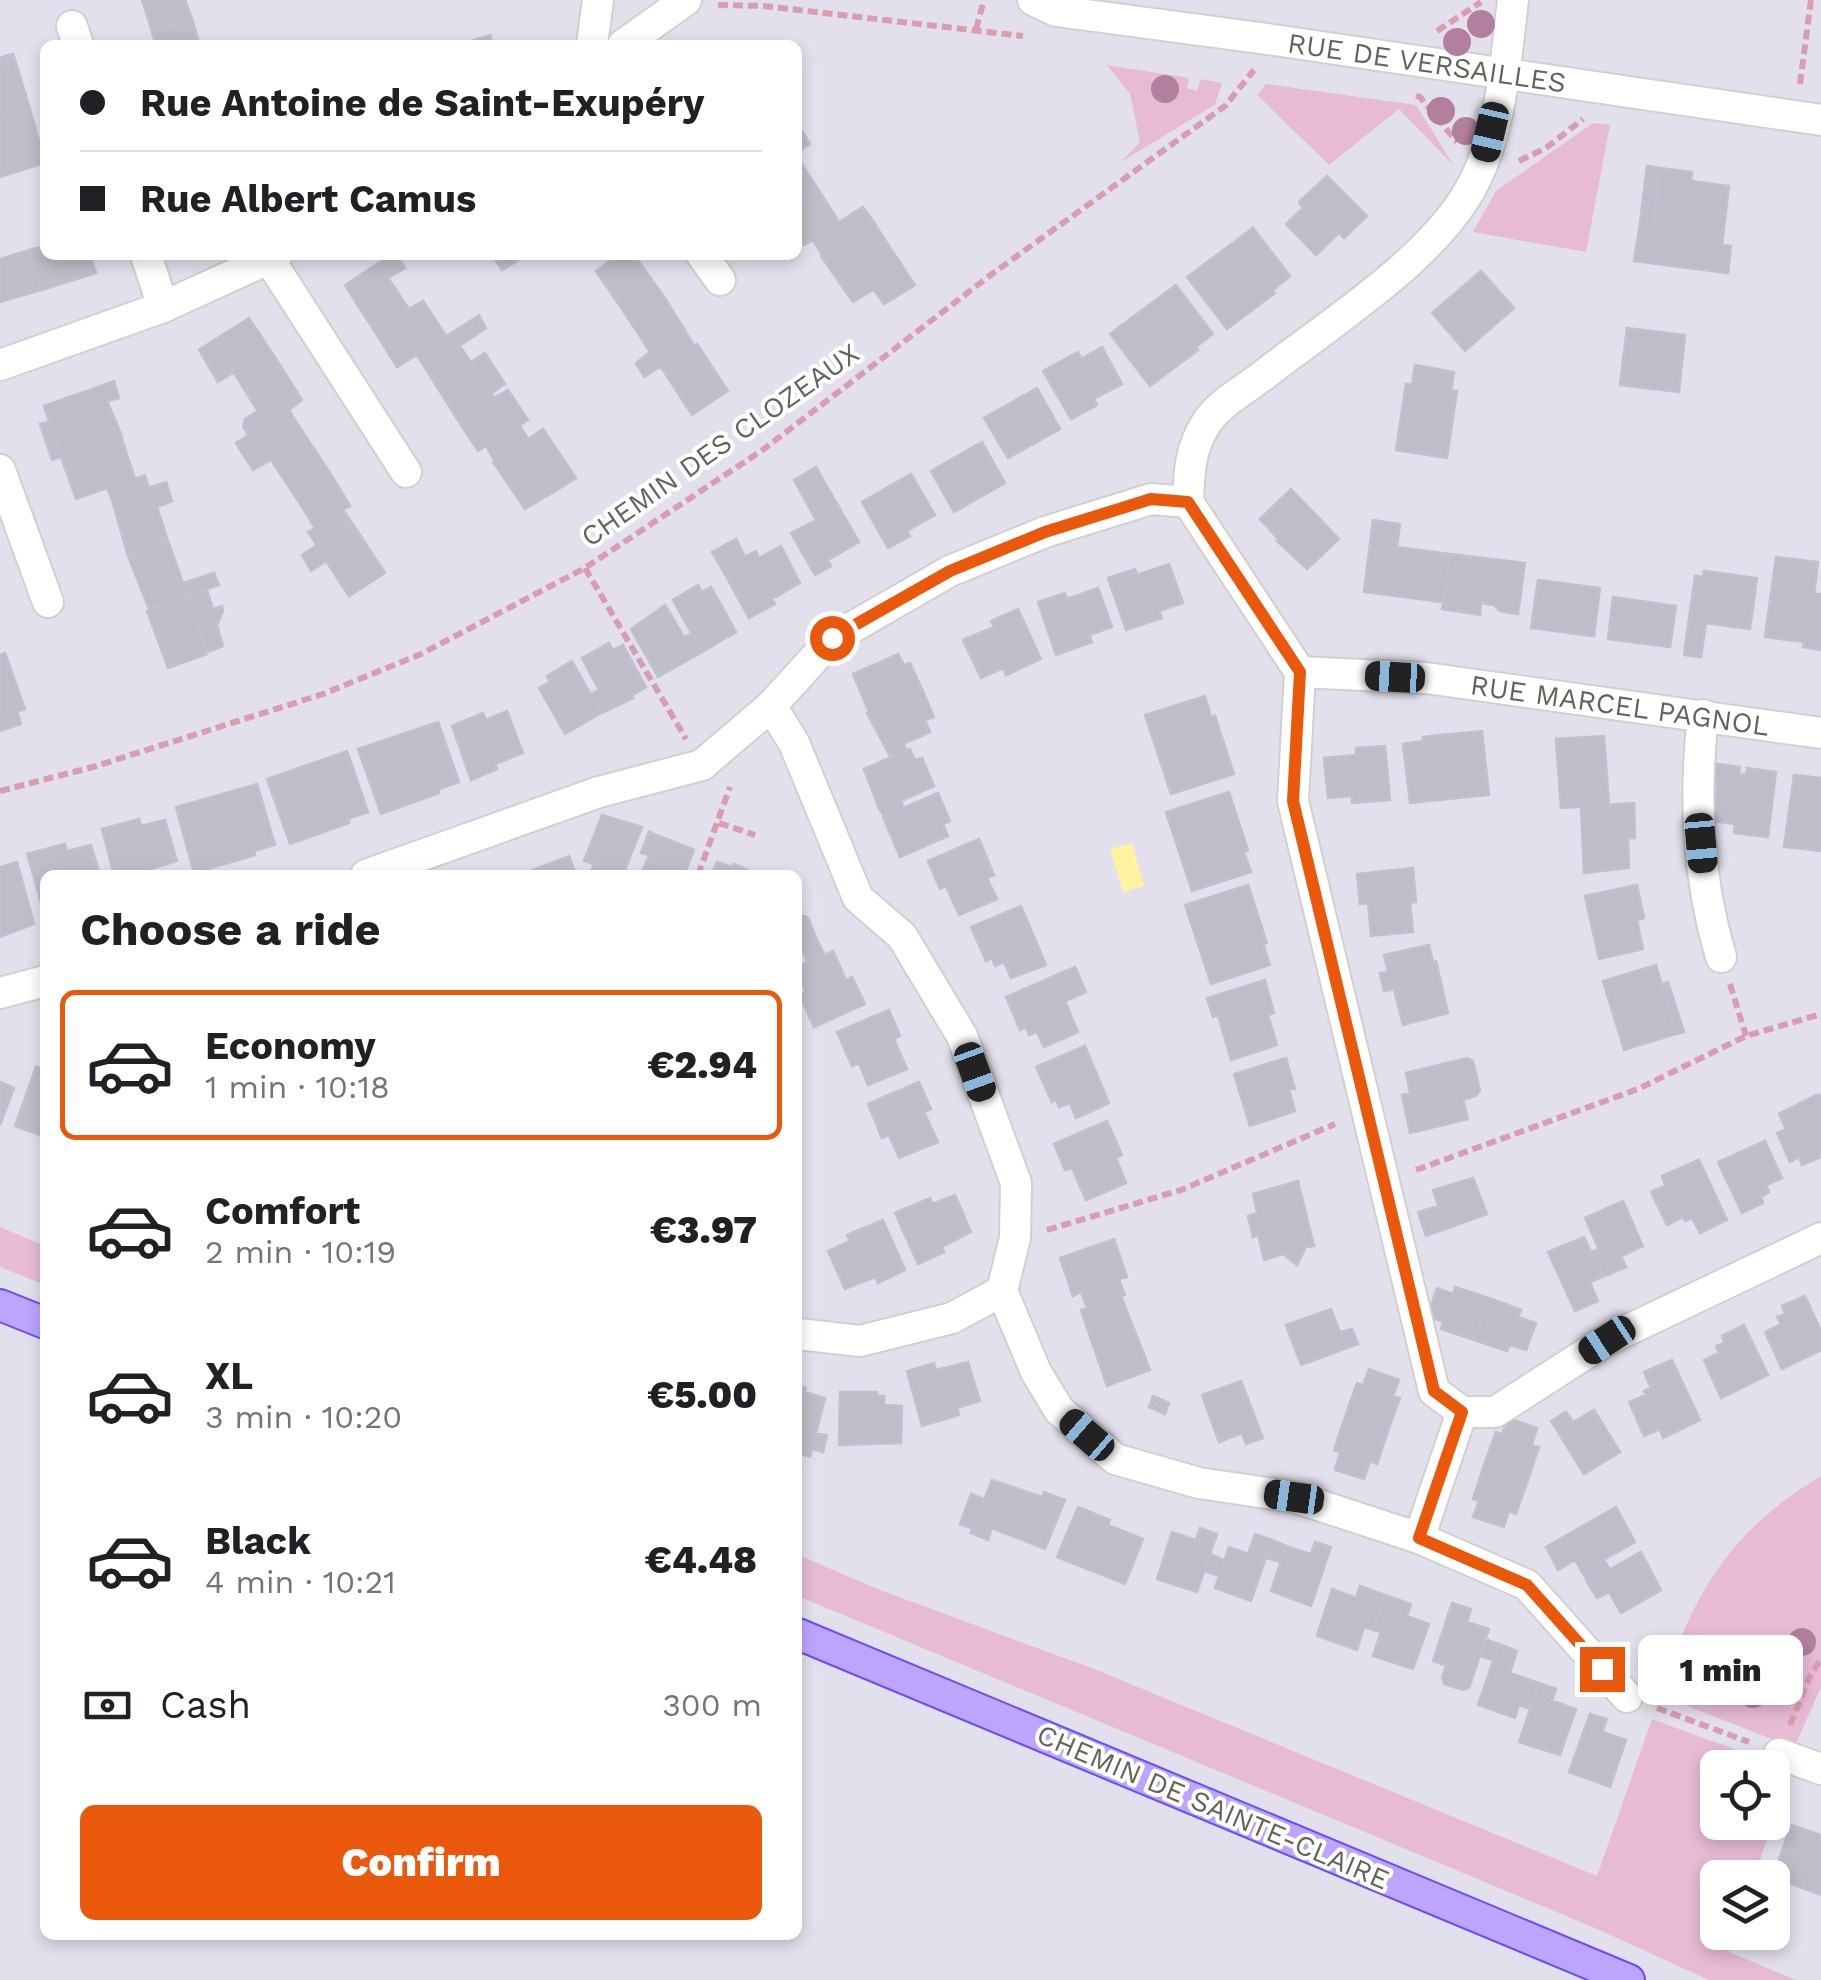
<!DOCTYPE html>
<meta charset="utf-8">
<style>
:root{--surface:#fff;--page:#f6f6f6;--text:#202124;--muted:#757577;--line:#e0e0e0;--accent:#ea580c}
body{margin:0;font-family:"Work Sans",sans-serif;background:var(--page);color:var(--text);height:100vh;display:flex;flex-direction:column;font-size:38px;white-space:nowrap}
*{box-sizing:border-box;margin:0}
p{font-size:32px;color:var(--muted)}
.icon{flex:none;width:55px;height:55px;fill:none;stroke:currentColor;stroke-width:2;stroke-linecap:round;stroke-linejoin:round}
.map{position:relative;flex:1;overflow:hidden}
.sheet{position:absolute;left:40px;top:870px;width:762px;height:1070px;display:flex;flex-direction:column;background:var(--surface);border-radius:15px;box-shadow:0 5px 15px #0003}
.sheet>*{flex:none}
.hud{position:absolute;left:40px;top:40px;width:762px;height:220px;border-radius:15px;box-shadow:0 5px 15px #0003;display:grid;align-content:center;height:220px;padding:0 40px;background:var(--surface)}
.buttons{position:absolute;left:1700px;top:1750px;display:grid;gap:20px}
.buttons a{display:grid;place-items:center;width:90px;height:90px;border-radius:15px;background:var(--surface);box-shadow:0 5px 15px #0003;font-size:50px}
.end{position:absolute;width:45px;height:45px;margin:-22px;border:12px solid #ea580c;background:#fff;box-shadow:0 0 0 5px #fff}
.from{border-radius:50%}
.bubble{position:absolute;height:70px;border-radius:15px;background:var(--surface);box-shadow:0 5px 15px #0003;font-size:32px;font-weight:800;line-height:70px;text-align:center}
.car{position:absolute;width:30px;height:60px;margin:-30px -15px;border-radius:12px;box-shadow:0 0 8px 2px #0007;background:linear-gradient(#222 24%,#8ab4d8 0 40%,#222 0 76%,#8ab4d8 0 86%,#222 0)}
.hud b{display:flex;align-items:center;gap:35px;height:95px;font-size:38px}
.hud b+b{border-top:2px solid var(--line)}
.hud i{width:25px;height:25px;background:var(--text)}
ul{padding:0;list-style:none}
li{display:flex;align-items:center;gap:30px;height:150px;margin:0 20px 15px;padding:0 20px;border:5px solid transparent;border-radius:15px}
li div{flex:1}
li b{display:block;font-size:38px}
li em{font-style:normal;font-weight:800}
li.selected{border-color:var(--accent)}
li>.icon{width:90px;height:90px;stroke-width:1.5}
h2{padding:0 40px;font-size:45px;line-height:120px}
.pay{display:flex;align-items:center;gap:25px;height:110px;padding:0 40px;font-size:38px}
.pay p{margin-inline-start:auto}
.primary-button{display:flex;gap:20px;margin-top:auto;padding:20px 40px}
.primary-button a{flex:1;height:115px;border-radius:15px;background:var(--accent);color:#fff;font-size:40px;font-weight:800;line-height:115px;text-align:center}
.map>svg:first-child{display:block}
</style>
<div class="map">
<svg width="1821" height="1980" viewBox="0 0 1821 1980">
<rect width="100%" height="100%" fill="#e3e0ed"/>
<!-- green -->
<path fill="#e7bbd4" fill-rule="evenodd" d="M1107,65L1189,78L1187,88L1197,91L1201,79L1222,83L1215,105L1121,162L1140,142L1130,94Z
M1266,84L1416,105L1454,166L1399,109L1329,165L1257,95Z
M1593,123L1610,125L1586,252L1473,232L1496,191Z
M0,1227L45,1246V1285L0,1267Z
M1821,1476V1687L1794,1748L1660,1695C1693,1594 1728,1532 1821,1476Z
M798,1555L880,1590L1094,1669L1597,1876L1652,1719L1791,1770L1754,1877L1718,1878V1932L1735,1933L1729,1952L1796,1980H1709L1595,1928L798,1596ZM1718,1768H1772V1822H1718Z"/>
<!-- water -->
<path fill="#fff39f" d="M1132,843L1144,886L1123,892L1110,849Z"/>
<!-- building -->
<path fill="#bebec8" stroke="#c1bfd2" stroke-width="2.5" d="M142,0H185L192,19L152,32Z
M192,19L200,45H156L152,32Z
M490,35L493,45H458Z
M13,54L19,73L11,75L5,56Z
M5,56L11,75L19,73L30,109L0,118V58Z
M30,109L45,163L0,177V118Z
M802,131L810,144L798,152V134Z
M798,158L818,189L798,202Z
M1647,166L1660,168L1653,232L1639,230Z
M1660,168L1692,172L1691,181L1729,186L1722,245L1731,246L1728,273L1634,261L1639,230L1653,232Z
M1327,176L1367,216L1344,238L1339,233L1316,255L1286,224L1303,208L1299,202Z
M818,189L839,222L863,207L873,221L822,255L813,240L804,245L798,235V202Z
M873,221L883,237L867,248L889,280L853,302L821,256Z
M1253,228L1290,276L1273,290L1275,293L1227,329L1187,277Z
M883,237L915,285L884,304L874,290L889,280L867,248Z
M45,246V255H90L96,273L42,290L29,250Z
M29,250L42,290L0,302V259Z
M391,255H397L405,268L388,278L409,309L375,332L345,285Z
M492,255H513L517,261L502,270Z
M618,255H634L663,295L628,318L596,271Z
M1481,271L1514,308L1465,351L1432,313Z
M1176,285L1213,334L1196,347L1198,350L1150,386L1110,334Z
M663,295L694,345L644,377L636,363L650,352L628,318Z
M423,301L446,336L432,345L409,309Z
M409,309L432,345L469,322L476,335L425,368L417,355L397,367L375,332Z
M479,315L486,328L476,335L469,322Z
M249,318L280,365L244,389L223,355L207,363L199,350Z
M1627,328L1685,335L1679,392L1620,385Z
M697,344L728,391L692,415L661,367Z
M460,346L491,394L456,417L425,368Z
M1102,347L1122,384L1094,399L1097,405L1071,419L1043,371L1078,352L1081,359Z
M485,353L505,384L491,394L471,362Z
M223,355L234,372L218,382L207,363Z
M280,365L302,400L289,410L297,423L244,456L236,443L266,424L244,389Z
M1415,365L1454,372L1451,391H1457L1447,458L1396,450L1406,384L1412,385Z
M114,381L119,398L107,401L122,436L61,457L44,406Z
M1037,388L1060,429L1008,458L984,418Z
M508,390L528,420L514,429L494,398Z
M491,394L514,429L520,426L528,439L494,460L486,446L478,451L456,417Z
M258,411L266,424L248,434L243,427L245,419Z
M48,422L61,457L52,460L40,424Z
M297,423L329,471L293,493L271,460L253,470L244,456Z
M543,429L576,478L560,488L528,439Z
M121,436L135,479L145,475L149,488L112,500L107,488L76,499L61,457Z
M528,439L560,488L525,509L493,462Z
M982,442L1005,483L954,512L931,471Z
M816,467L859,542L828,560L831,566L815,575L791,533L816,520L794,480Z
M329,471L350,506L343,510L352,523L317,546L308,532L315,528L293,493Z
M911,474L935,515L907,531L910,536L888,548L862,502Z
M166,482L172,501L157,507L168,541L128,556L112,500Z
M1291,489L1339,539L1307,569L1277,541L1279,540L1260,519Z
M1373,520L1400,524L1397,547L1450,554L1443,602L1364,592Z
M352,523L385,573L349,596L326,561L311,571L302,555Z
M736,539L745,557L722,569L712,552Z
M168,541L183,583L214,573L219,585L149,609L128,556Z
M781,546L800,583L772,599L775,604L749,618L722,569L756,551L759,558Z
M1450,554L1525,563L1518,614L1500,611L1494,605L1481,603L1480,615L1442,609Z
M1776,557L1818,562L1814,594H1821V650L1803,647L1804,642L1765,637Z
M1169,564L1183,603L1159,611L1162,618L1126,630L1108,578L1135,569L1137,575Z
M1704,571L1757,578L1750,629L1706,623L1701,657L1684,655L1695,576L1703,577Z
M1538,580L1600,588L1594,636L1531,628Z
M698,585L702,592L711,587L736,632L702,652L673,600Z
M1098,588L1112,627L1089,635L1092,642L1056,655L1038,602L1065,593L1067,599Z
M207,590L213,609L195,615L207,654L168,668L147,611Z
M1613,597L1676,606L1670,647L1608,639Z
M665,605L684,637L692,633L702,652L658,677L631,629Z
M222,606L223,611L217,625L223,646L207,652L195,615Z
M1018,609L1041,659L1006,675L1003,668L981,678L963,640L994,627L991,621Z
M609,643L613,650L623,645L646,687L631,696L633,698L602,713L591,694L599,690L582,658Z
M5,653L25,709L0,718V655Z
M898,654L904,665L910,663L922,689L869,712L853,674Z
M572,661L601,713L565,734L539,688L550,682L547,676Z
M922,689L934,717L925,720L930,732L903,744L907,750L891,758L867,713Z
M1205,696L1211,717L1215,716L1234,774L1171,794L1145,715Z
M17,711L21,724L0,731V718Z
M507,711L523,753L495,764L497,769L471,780L452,726L483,713L486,720Z
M438,722L459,782L439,789V793L381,814L358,749Z
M1482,731L1489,795L1410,803L1403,744L1423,741V737Z
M1604,736L1609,805L1561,808L1556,739Z
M1385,746L1390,800L1352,803V796L1328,798L1324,758L1356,755V748Z
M910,749L915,760L922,758L934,786L901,801L904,809L885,817L879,809L864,769Z
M347,751L368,812L348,819L349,823L290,844L267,779Z
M1711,763L1740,767L1739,774L1746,775L1747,768L1776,772L1768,837L1734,833L1735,824L1713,821L1717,787L1708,786Z
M1794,775L1821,778V851L1784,847Z
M257,784L275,845L254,851L255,855L194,873L176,807Z
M1229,792L1248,850L1244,852L1251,872L1192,891L1166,812Z
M938,793L950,821L943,824L948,836L900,857L883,817Z
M1634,803L1635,838H1628L1629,868L1584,873L1581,807Z
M602,815L642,827L623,875H598L591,872L594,864L584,861Z
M139,819L141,826L165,820L177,861L144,871L146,875H114L102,829Z
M649,832L694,850L684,875H641L649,855L641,853Z
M979,839L994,875L987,878L997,899L959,915L946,886L940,889L928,861Z
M65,844L67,851L91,845L100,875H45L43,909L27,854Z
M569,856L576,875H531L530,871Z
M17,862L34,924L0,937V867Z
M717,862L732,867L734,864L757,874L711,875Z
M1413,868L1416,902L1410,903L1413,932L1371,936L1368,903L1360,904L1357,874Z
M1248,885L1267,943L1263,944L1270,965L1211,984L1185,905Z
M1637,885L1644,918L1637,920L1643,949L1599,959L1585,896Z
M1021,906L1046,965L1011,978L1004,962L995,966L992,958L986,961L971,927Z
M798,914L808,918L818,942L802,949L798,948Z
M818,942L825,955L833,951L846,980L852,977L865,1004L814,1027L799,994L805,992L798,967L807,962L802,949Z
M1429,945L1433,962L1436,961L1448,1013L1403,1025L1394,989L1384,991L1380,973L1388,972L1384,955Z
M1656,965L1676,1034L1624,1050L1603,981Z
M1075,967L1086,992L1065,1001L1078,1032L1044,1047L1037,1032L1029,1035L1026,1027L1020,1030L1006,997Z
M1265,980L1274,1013L1268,1015L1277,1045L1231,1060L1218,1015L1213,1017L1207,998Z
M1668,982L1684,1032L1676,1034L1662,984Z
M889,1010L900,1036L894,1039L907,1069L868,1085L859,1063L852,1066L837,1032Z
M1085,1046L1109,1103L1076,1118L1070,1103L1059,1107L1056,1100L1052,1102L1036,1067Z
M1286,1058L1295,1089H1289L1295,1111L1250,1126L1234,1074Z
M1467,1058L1473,1061L1480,1091L1476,1096L1463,1100L1468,1119L1410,1133L1402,1095L1410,1093L1406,1073Z
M36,1067L45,1070V1137L15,1126Z
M0,1082L14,1088L0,1125Z
M919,1082L931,1109L924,1112L938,1142L899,1158L889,1135L882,1138L868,1104Z
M1816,1095H1821V1157L1802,1165L1799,1157L1790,1162L1777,1133L1786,1129L1779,1114Z
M1107,1121L1122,1155L1116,1158L1126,1183L1086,1200L1072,1168L1065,1170L1054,1144Z
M1765,1141L1782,1178L1766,1185L1769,1192L1761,1197L1763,1203L1742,1213L1718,1162Z
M1699,1160L1727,1220L1700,1233L1692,1218L1685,1221L1683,1217L1667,1225L1651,1192L1665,1186L1662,1176Z
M1473,1178L1487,1214L1426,1236L1418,1212L1438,1206L1433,1190Z
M1298,1181L1314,1246L1306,1247L1297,1265L1283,1254L1264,1260L1258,1235L1253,1237L1248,1216L1257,1213L1253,1194Z
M955,1195L971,1232L942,1247L944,1252L918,1264L895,1213L930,1198L933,1204Z
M1623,1201L1643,1246L1621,1256L1626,1267L1610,1274L1585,1218Z
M883,1220L905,1270L878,1283L875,1277L845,1289L828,1251L850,1241L847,1235Z
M1584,1237L1602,1277L1590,1282L1598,1301L1575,1311L1548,1252Z
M1114,1239L1127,1277L1119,1279L1125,1295L1087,1308L1081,1292L1073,1296L1060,1258Z
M1599,1249L1610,1274L1602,1277L1591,1252Z
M1455,1287L1489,1298L1474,1340L1441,1329L1443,1321L1427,1317L1437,1288L1453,1294Z
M1121,1296L1150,1370L1107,1386L1081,1310Z
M1805,1296L1821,1331V1350L1782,1369L1765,1332L1781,1324L1777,1317L1785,1314L1782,1306Z
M1489,1298L1521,1310L1518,1317L1536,1323L1526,1350L1510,1345L1507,1351L1474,1340Z
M1331,1309L1340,1332L1352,1329L1358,1344L1301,1365L1286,1325Z
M1744,1325L1768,1375L1721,1398L1704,1360L1719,1353L1716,1346L1724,1343L1722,1336Z
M1672,1360L1700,1420L1663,1438L1660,1429L1644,1436L1629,1402L1646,1395L1644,1391L1651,1388L1644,1372Z
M968,1362L980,1401L957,1408L959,1415L922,1426L907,1371L934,1363L936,1370Z
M1369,1369L1399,1380L1393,1396L1400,1398L1388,1431L1345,1417L1357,1383L1363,1385Z
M1241,1381L1263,1438L1246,1444L1242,1433L1219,1442L1202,1395Z
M798,1385L806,1388L805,1392L825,1398L810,1457L798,1453Z
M840,1392H877V1396H884V1405L902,1406L901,1443L839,1445Z
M1153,1396L1169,1403L1165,1414L1149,1407Z
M1594,1410L1620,1452L1584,1474L1551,1421L1566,1412L1573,1422Z
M1345,1417L1388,1431L1377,1464L1370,1461L1364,1479L1335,1470L1340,1452L1334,1450Z
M1508,1418L1537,1428L1532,1445L1539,1447L1528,1480L1484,1465L1496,1432L1502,1434Z
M816,1433L827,1435L823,1452L812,1449Z
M1484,1465L1528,1480L1516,1514L1509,1511L1504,1527L1473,1517L1479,1501L1473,1499Z
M992,1480L1042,1497L1044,1492L1065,1500L1045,1549L992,1528L988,1540L971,1533Z
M971,1494L984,1499L973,1529L960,1524Z
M1078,1507L1110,1520L1108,1525L1143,1539L1125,1584L1057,1557Z
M1616,1507L1635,1542L1582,1572L1575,1560L1558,1570L1546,1547Z
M1200,1528L1217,1534L1197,1592L1157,1579L1172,1532L1196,1540Z
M1255,1534L1272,1540L1251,1601L1215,1588L1229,1547L1248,1554Z
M1272,1540L1286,1546L1281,1562L1266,1558Z
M1315,1542L1331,1547L1311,1606L1271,1591L1286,1546L1311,1554Z
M1641,1552L1661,1590L1621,1613L1609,1592L1597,1598L1587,1582Z
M1210,1554L1224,1560L1219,1576L1205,1571Z
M1604,1560L1610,1570L1588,1582L1582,1572Z
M1360,1586L1385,1595L1373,1630L1364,1627L1357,1650L1317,1636L1332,1589L1356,1598Z
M1385,1595L1411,1604L1407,1616L1429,1624L1413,1669L1373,1656L1381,1632L1373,1630Z
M1452,1603L1471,1609L1467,1622L1489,1629L1473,1676L1433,1661Z
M1485,1639L1499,1644L1493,1660L1480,1656Z
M1499,1644L1517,1651L1510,1673L1539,1683L1530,1709L1519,1705L1515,1718L1478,1705Z
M1446,1666L1473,1676L1469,1688L1463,1690L1444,1684L1442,1677Z
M1539,1683L1556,1689L1552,1701L1576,1709L1560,1755L1519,1742Z
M1590,1714L1607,1719L1602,1732L1626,1740L1610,1787L1569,1772Z
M1791,1825L1821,1835V1895L1773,1877Z"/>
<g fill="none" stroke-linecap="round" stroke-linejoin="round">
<!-- minor casing -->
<g stroke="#d0d1ca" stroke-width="34">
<g id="minor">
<path id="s1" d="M1033,0L1056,11L1274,40L1821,120"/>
<path d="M72,26L78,45"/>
<path d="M592,45L598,0"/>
<path d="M623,45L686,0"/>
<path d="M146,255L163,307"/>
<path d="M702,255L720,280"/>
<path d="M269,259L406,472"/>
<path d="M0,365L163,307L277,255"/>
<path d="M0,470L48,602"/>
<path d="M1188,502L1300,672L1293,801L1434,1391L1462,1412"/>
<path id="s2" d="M1300,672L1426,678L1821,733"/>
<path d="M771,706L794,743L858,898L902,936L962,1036L1016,1183L1015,1238L1002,1291"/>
<path d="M1703,715C1694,799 1697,876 1721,957"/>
<path d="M366,875L599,792L702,765L771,706L832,639L950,571L1045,532L1151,499L1188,502C1189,472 1190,448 1207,422C1219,403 1248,388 1265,374C1328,325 1423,265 1465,198C1501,142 1505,65 1513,0"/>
<path d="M0,993L45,981"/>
<path d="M1002,1291L1036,1372L1059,1410L1115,1459L1199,1483L1294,1497L1419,1538L1527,1585L1627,1697"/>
<path d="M798,1334L860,1341L952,1318L1002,1291"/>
<path d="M1419,1538L1462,1412H1495L1607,1340L1821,1238"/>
<path d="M1779,1754L1821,1769"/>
</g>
</g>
<!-- major casing -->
<g stroke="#694dfa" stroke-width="34">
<path id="major" d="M0,1305L45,1323
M798,1634L1629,1980"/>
</g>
<!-- path -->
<path stroke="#da9daf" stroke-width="6" stroke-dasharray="10 5" stroke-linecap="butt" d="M718,5L764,6L1023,36
M976,29L984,0
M1437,31L1481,2
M1800,84L1811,0
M1416,96L1420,97L1457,142
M1519,161L1546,148L1583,119
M585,568L686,739
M0,791L93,767L323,694L421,654L585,568L764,449L992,274L1225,106L1254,70
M719,823L755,835
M698,875L730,787
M1730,984L1746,1036
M1416,1170L1638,1089L1746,1036L1821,1014
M1047,1230L1181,1190L1335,1124
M1657,1708L1749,1742
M1790,1725L1810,1676L1821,1659"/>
<!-- minor -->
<use href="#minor" stroke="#fff" stroke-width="30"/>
<!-- major -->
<use href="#major" stroke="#bda4ff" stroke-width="30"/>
</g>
<!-- trees -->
<g fill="#b37f9e">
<circle cx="1481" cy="24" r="14"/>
<circle cx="1457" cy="42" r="14"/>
<circle cx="1165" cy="89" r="14"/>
<circle cx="1441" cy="111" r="14"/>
<circle cx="1466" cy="131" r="14"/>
<circle cx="1802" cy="1642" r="14"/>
<circle cx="1753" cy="1694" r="14"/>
</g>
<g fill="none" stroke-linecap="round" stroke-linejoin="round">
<!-- route -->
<path stroke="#ea580c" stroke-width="12" d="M832,638L950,571L1045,532L1151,499L1188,502L1300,672L1293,801L1434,1391L1462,1412L1419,1538L1527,1585L1602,1669"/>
</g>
<g text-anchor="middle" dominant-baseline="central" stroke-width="8" stroke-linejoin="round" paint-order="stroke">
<!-- street labels -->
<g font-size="28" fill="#636359" stroke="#fff">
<text stroke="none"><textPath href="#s1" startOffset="400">RUE DE VERSAILLES</textPath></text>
<text transform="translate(720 445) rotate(-35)">CHEMIN DES CLOZEAUX</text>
<text stroke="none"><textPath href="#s2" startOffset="322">RUE MARCEL PAGNOL</textPath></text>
<text transform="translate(1213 1807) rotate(23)">CHEMIN DE SAINTE-CLAIRE</text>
</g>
</g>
</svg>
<div class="buttons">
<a><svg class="icon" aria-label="locate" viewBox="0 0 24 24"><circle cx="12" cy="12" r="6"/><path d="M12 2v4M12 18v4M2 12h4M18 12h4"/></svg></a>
<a><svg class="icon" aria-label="layers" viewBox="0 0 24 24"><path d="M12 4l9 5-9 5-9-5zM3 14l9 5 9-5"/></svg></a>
</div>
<i class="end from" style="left:832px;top:638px"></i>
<i class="end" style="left:1602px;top:1669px"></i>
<div class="bubble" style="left:1638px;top:1635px;width:165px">1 min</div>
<i class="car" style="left:1490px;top:132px;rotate:193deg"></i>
<i class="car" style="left:1395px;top:677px;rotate:273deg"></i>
<i class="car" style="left:1701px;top:843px;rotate:175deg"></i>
<i class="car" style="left:975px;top:1072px;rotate:160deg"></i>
<i class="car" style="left:1607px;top:1340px;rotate:237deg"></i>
<i class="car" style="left:1087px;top:1435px;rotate:311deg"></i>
<i class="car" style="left:1294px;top:1497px;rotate:278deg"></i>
<div class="hud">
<b><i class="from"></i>Rue Antoine de Saint-Exupéry</b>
<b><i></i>Rue Albert Camus</b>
</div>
<section class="sheet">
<h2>Choose a ride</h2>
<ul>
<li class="selected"><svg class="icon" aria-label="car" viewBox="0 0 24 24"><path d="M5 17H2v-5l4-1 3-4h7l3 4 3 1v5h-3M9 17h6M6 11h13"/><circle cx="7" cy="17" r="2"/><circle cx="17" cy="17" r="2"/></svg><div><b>Economy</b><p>1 min · 10:18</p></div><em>€2.94</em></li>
<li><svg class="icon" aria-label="car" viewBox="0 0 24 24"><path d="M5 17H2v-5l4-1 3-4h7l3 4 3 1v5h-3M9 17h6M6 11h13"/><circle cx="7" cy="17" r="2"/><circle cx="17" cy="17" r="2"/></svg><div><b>Comfort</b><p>2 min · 10:19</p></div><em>€3.97</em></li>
<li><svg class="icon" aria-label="car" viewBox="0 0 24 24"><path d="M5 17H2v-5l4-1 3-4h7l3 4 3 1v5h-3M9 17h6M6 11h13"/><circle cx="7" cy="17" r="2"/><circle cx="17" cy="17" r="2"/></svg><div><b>XL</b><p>3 min · 10:20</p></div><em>€5.00</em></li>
<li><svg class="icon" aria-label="car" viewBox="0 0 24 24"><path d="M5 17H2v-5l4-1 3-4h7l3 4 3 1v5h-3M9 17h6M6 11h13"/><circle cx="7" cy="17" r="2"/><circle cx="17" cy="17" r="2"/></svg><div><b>Black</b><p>4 min · 10:21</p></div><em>€4.48</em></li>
</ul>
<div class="pay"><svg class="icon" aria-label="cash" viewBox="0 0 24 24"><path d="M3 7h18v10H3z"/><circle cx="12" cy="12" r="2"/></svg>Cash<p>300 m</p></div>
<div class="primary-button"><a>Confirm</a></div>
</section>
</div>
